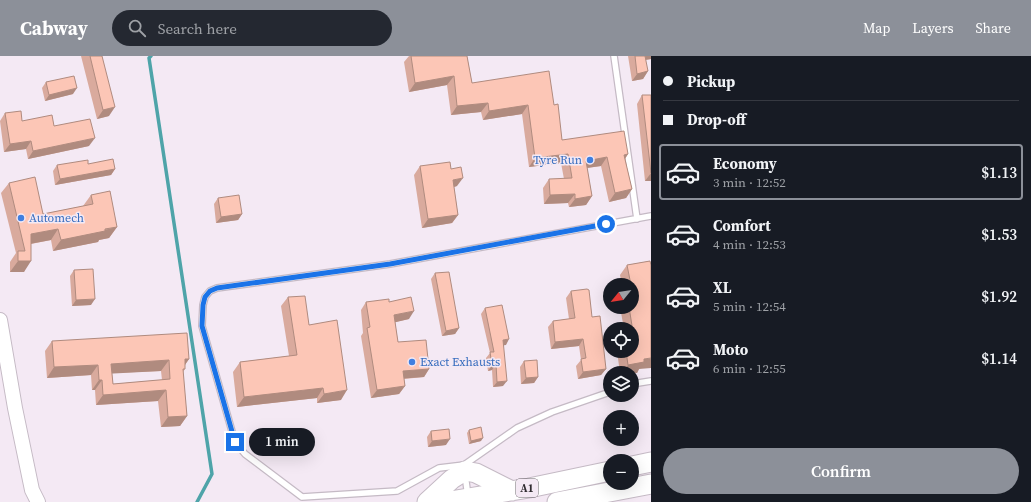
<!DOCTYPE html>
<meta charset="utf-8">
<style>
:root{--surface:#171b24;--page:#242831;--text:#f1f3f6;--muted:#9ea1a6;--line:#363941;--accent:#8c9099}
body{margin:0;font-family:"Source Serif 4",serif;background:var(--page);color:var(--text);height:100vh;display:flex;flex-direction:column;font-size:15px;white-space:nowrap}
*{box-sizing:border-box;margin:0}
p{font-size:13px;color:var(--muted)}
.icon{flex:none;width:22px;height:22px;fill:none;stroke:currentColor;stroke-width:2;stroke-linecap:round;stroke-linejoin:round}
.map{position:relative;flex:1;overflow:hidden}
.drawer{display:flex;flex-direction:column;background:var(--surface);width:380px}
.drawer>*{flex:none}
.guide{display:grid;align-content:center;height:88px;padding:0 12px;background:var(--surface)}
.needle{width:26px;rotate:240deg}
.buttons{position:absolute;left:603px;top:222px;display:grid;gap:8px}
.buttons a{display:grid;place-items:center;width:36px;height:36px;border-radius:50%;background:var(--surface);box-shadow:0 4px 16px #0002;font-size:20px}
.end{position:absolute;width:18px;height:18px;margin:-9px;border:5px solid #1a73e8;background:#fff;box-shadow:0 0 0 2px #fff}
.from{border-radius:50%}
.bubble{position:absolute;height:28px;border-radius:14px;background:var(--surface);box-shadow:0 4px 16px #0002;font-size:13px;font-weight:600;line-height:28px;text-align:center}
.guide b{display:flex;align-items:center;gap:14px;height:38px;font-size:15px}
.guide b+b{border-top:1px solid var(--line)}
.guide i{width:10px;height:10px;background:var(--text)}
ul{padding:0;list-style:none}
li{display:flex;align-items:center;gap:12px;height:56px;margin:0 8px 6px;padding:0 4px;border:2px solid transparent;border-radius:4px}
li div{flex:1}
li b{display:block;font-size:15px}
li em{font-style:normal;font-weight:600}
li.current{border-color:var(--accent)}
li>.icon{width:36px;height:36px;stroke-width:1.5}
.button{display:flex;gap:8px;margin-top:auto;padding:8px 12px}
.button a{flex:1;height:46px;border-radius:24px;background:var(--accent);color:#fff;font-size:16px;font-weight:600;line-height:46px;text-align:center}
header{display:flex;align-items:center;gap:24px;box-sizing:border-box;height:56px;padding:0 20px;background:var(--accent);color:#fff}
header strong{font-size:19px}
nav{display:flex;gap:22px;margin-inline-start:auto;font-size:14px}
.search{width:280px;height:36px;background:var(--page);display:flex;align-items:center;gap:10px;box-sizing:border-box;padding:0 14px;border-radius:22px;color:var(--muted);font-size:15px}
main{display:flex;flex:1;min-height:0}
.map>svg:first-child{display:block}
</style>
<header>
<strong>Cabway</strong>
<div class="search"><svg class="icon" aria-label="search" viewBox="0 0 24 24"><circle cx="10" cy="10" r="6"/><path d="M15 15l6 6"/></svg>Search here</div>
<nav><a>Map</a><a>Layers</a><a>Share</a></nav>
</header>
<main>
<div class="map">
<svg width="651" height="446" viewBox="0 0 651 446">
<rect width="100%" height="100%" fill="#f4e9f4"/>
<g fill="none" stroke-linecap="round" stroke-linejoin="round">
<!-- stream -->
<path stroke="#4ea4a9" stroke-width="3.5" d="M151,0L149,2L212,418L197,446"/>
<!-- service casing -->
<g stroke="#c5bac5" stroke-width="8">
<path id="service" d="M614,0L637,163
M632,328L651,325
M610,336L552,356L517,372L464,409L439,412L397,435L302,441L245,398L235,386L202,270L203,249L205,241L210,235L217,232L390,208L651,160
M465,419L468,440"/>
</g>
<!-- tertiary casing -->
<g stroke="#c5bac5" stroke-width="16">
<path id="tertiary" d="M0,264L15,352L32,434L38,446"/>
</g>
<!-- trunk casing -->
<g stroke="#c5bac5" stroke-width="21">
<path id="trunk" d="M632,410L651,406
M427,446L452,423L465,415L476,417L512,435
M444,446L529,432L610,415
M557,446L651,428"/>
</g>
<!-- service -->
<use href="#service" stroke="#fff" stroke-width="5.5"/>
<!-- tertiary -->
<use href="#tertiary" stroke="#fff" stroke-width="14"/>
<!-- trunk -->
<use href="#trunk" stroke="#fff" stroke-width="19"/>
</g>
<!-- wall -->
<path fill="#d9aa9d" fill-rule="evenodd" d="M81,0H102L109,60L97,63Z
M409,0H467L472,27L554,49L562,84L628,98L625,103L632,133L626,142L609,146L601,110L587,112L592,140L586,149L569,151L568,147L544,148L543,132L549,123H564L561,107L529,111L522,58L483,64L481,56L451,59L447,29L409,36L404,6Z
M628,0H651V3L645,4L648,15L643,23L632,25Z
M46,26L73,38L45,45L42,32Z
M642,39H651V125H645L637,48Z
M5,57L22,65L54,70L89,90L28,103L26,93L4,96L0,65Z
M88,108L115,113L111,119L55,129L53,115L57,109Z
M420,110L451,113L457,130L454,131L458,159L452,167L422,172L414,119Z
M9,127L43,158L83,150L91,139L117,171L109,182L99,184L98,186L53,195L51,184L31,188L24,216H10V206L16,197L1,137Z
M218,142L242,158L238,164L216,167L214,148Z
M650,205L639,313L637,317H620L617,295H632V273H624L620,251H632V229H622L620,219L627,209Z
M74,214L91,249L72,250L70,220Z
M435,217L459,272L455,278L442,280L431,223Z
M571,235L592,261L606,313L601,319L578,323L576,310L581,304L579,290L551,293L548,271L553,265L569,263L566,242Z
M288,241L309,269L341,344L317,347V342L237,351L233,316L240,306L289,300L281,250Z
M366,246H389L409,263L395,266L398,286L429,313L424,321L404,323L405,330L399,338L371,342L361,280L363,277L361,254Z
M485,252L506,289H503V330L493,331L492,314L488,315L486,302L490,297L481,258Z
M52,285L189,303L185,309V313L183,316L187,360L180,370L161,371L158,345L96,349L95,334H92L91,319L47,322L45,295ZM161,315L162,324L113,328L112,317Z
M524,305L538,321L534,327L521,328L520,311Z
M469,374L481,385L469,388L467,377Z
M431,375L446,389L428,391L427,381Z"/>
<!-- shaded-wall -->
<path fill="#b08b7f" d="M642,0H651V3L638,5Z
M648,15L643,23L632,25L637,18Z
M454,20L447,29L409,36L415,27Z
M77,32L73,38L45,45L49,39Z
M488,47L481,56L451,59L457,50Z
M528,49L522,58L483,64L489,55Z
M115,51L109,60L97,63L103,54Z
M95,82L89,90L28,103L33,95Z
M31,85L26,93L4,96L10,88Z
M568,98L561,107L529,111L535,102Z
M628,98L622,107L624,99Z
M607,101L601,110L579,113L586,105Z
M115,113L111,119L55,129L60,123Z
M651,117V125H645Z
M463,122L457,130L447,133L453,124Z
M632,133L626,142L609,146L615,137Z
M575,138L568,147L544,148L550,139Z
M592,140L586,149L569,151L575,143Z
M242,158L238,164L216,167L221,161Z
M458,159L452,167L422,172L428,163Z
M117,171L109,182L99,184L98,186L53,195L61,184Z
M58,173L51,184L24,189L31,178Z
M18,205H31L24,216H10Z
M95,243L91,249L72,250L76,244Z
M414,255L409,263L388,268L394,259Z
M459,272L455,278L442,280L446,275Z
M509,283L506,289L499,290L503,284Z
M583,283L579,290L551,293L555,286Z
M651,302V312L639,313L637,317H622L628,309L644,303Z
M185,303H189L182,313Z
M169,304L161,315L104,318L111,308Z
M496,308L492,314L488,315L492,309Z
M98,309L91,319L47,322L54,311Z
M429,313L424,321L397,323L403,315Z
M606,313L601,319L578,323L583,316Z
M538,321L534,327L521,328L526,322Z
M99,324H102L95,334H92Z
M507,325L503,330L493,331L497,326Z
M405,330L399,338L371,342L377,334Z
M323,332L317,342L237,351L244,341Z
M166,334L158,345L96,349L103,339Z
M347,334L341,344L317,347L324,338Z
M187,360L180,370L161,371L168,361Z
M483,382L481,385L469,388L471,385Z
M450,383L446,389L428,391L432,385Z"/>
<!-- building -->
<path fill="#fcc6b6" stroke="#b08b7f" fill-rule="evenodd" d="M90,0H102L115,51L103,54Z
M411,0H467L472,27L549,15L554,49L558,48L562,84L624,75L628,98L624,99L632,133L615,137L607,101L586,105L592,140L575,143V138L550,139L549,123L572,122L568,98L535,102L528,49L489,55L488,47L457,50L454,20L415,27Z
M635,0H645L648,15L637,18Z
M74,20L77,32L49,39L46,26Z
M642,39H651V117Z
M21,55L22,65L52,59L54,70L90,63L95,82L33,95L31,85L10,88L5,57Z
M113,103L115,113L60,123L57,109L88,104V108Z
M450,106L451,113L461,111L463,122L453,124L458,159L428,163L420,110Z
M35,121L43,158L93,148L91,139L110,135L117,171L105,173V175L61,184L58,173L31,178V205H18V195H25L9,127Z
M239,139L242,158L221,161L218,142Z
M650,205L651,209V302L644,303V306L628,309L626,295H632V282H634L629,251H632V229H631L627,209Z
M93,213L95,243L76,244L74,214Z
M449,216L459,272L446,275L435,217Z
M587,233L589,234L592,261L600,260L606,313L583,316L581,303L586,302L583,283L555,286L553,265L575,262L571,235Z
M305,240L309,269L337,264L347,334L324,338L323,332L244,341L240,306L297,299L288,241Z
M411,241L414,255L394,259L398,286L426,284L429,313L403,315L405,330L377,334L367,272L370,271L366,246L389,243V246Z
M502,249L509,283L503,284L507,325L497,326L496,308L492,309L490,296H494L485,252Z
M187,277L189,303H185V313H183L187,360L168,361L166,334L103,339L102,324H99L98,309L54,311L52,285ZM169,304L170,323L113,328L111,308Z
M537,304L538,321L526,322L524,305Z
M481,371L483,382L471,385L469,374Z
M449,373L450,383L432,385L431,375Z"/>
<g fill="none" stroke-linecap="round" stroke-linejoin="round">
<!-- route -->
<path stroke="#1a73e8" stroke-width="5" d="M235,386L202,270L203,249L205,241L210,235L217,232L390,208L606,168"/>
</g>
<!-- markers -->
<g fill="#3f7fe0" stroke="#f4e9f4" stroke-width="1.5">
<circle cx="590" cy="104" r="4"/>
<circle cx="21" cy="162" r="4"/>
<circle cx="412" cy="306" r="4"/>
</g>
<g text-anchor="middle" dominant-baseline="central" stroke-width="3" stroke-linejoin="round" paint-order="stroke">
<!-- shield labels -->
<rect fill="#f4e9f4" stroke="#6b656b" stroke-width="1" x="516" y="423" width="22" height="18" rx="3"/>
<g font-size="11" font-weight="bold" fill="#302c30">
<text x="527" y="432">A1</text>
</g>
<!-- shop labels -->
<g font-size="12" fill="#366cbe" stroke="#f4e9f4" text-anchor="start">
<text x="582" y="104" text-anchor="end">Tyre Run</text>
<text x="29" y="162">Automech</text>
<text x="420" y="306">Exact Exhausts</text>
</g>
</g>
</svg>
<div class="buttons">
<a><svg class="needle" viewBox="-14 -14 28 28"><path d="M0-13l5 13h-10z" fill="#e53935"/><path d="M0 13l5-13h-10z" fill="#9ea1a6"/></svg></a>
<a><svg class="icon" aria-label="locate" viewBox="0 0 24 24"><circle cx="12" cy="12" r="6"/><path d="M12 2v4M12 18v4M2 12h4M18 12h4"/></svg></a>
<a><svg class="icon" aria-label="layers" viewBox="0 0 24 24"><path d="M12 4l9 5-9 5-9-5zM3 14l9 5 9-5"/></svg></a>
<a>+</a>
<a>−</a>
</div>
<i class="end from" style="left:606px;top:168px"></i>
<i class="end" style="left:235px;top:386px"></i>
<div class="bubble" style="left:249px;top:372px;width:66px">1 min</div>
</div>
<section class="drawer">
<div class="guide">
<b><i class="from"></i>Pickup</b>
<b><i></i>Drop-off</b>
</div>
<ul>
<li class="current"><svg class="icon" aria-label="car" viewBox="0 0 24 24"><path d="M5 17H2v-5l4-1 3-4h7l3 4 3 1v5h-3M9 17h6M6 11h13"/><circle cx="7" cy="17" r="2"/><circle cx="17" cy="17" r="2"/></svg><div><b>Economy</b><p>3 min · 12:52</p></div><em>$1.13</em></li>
<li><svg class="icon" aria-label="car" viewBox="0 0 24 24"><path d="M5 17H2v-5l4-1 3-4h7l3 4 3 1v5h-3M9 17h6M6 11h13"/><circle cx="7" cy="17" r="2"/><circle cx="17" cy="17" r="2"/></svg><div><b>Comfort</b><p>4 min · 12:53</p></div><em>$1.53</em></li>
<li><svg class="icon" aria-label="car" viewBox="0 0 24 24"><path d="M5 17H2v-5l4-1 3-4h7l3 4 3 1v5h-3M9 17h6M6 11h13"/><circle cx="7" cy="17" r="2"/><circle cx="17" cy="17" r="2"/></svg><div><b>XL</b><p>5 min · 12:54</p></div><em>$1.92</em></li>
<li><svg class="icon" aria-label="car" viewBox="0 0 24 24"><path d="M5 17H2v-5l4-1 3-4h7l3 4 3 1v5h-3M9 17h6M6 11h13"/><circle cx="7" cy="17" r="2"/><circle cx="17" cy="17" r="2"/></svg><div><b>Moto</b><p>6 min · 12:55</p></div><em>$1.14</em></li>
</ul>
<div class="button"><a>Confirm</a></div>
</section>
</main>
